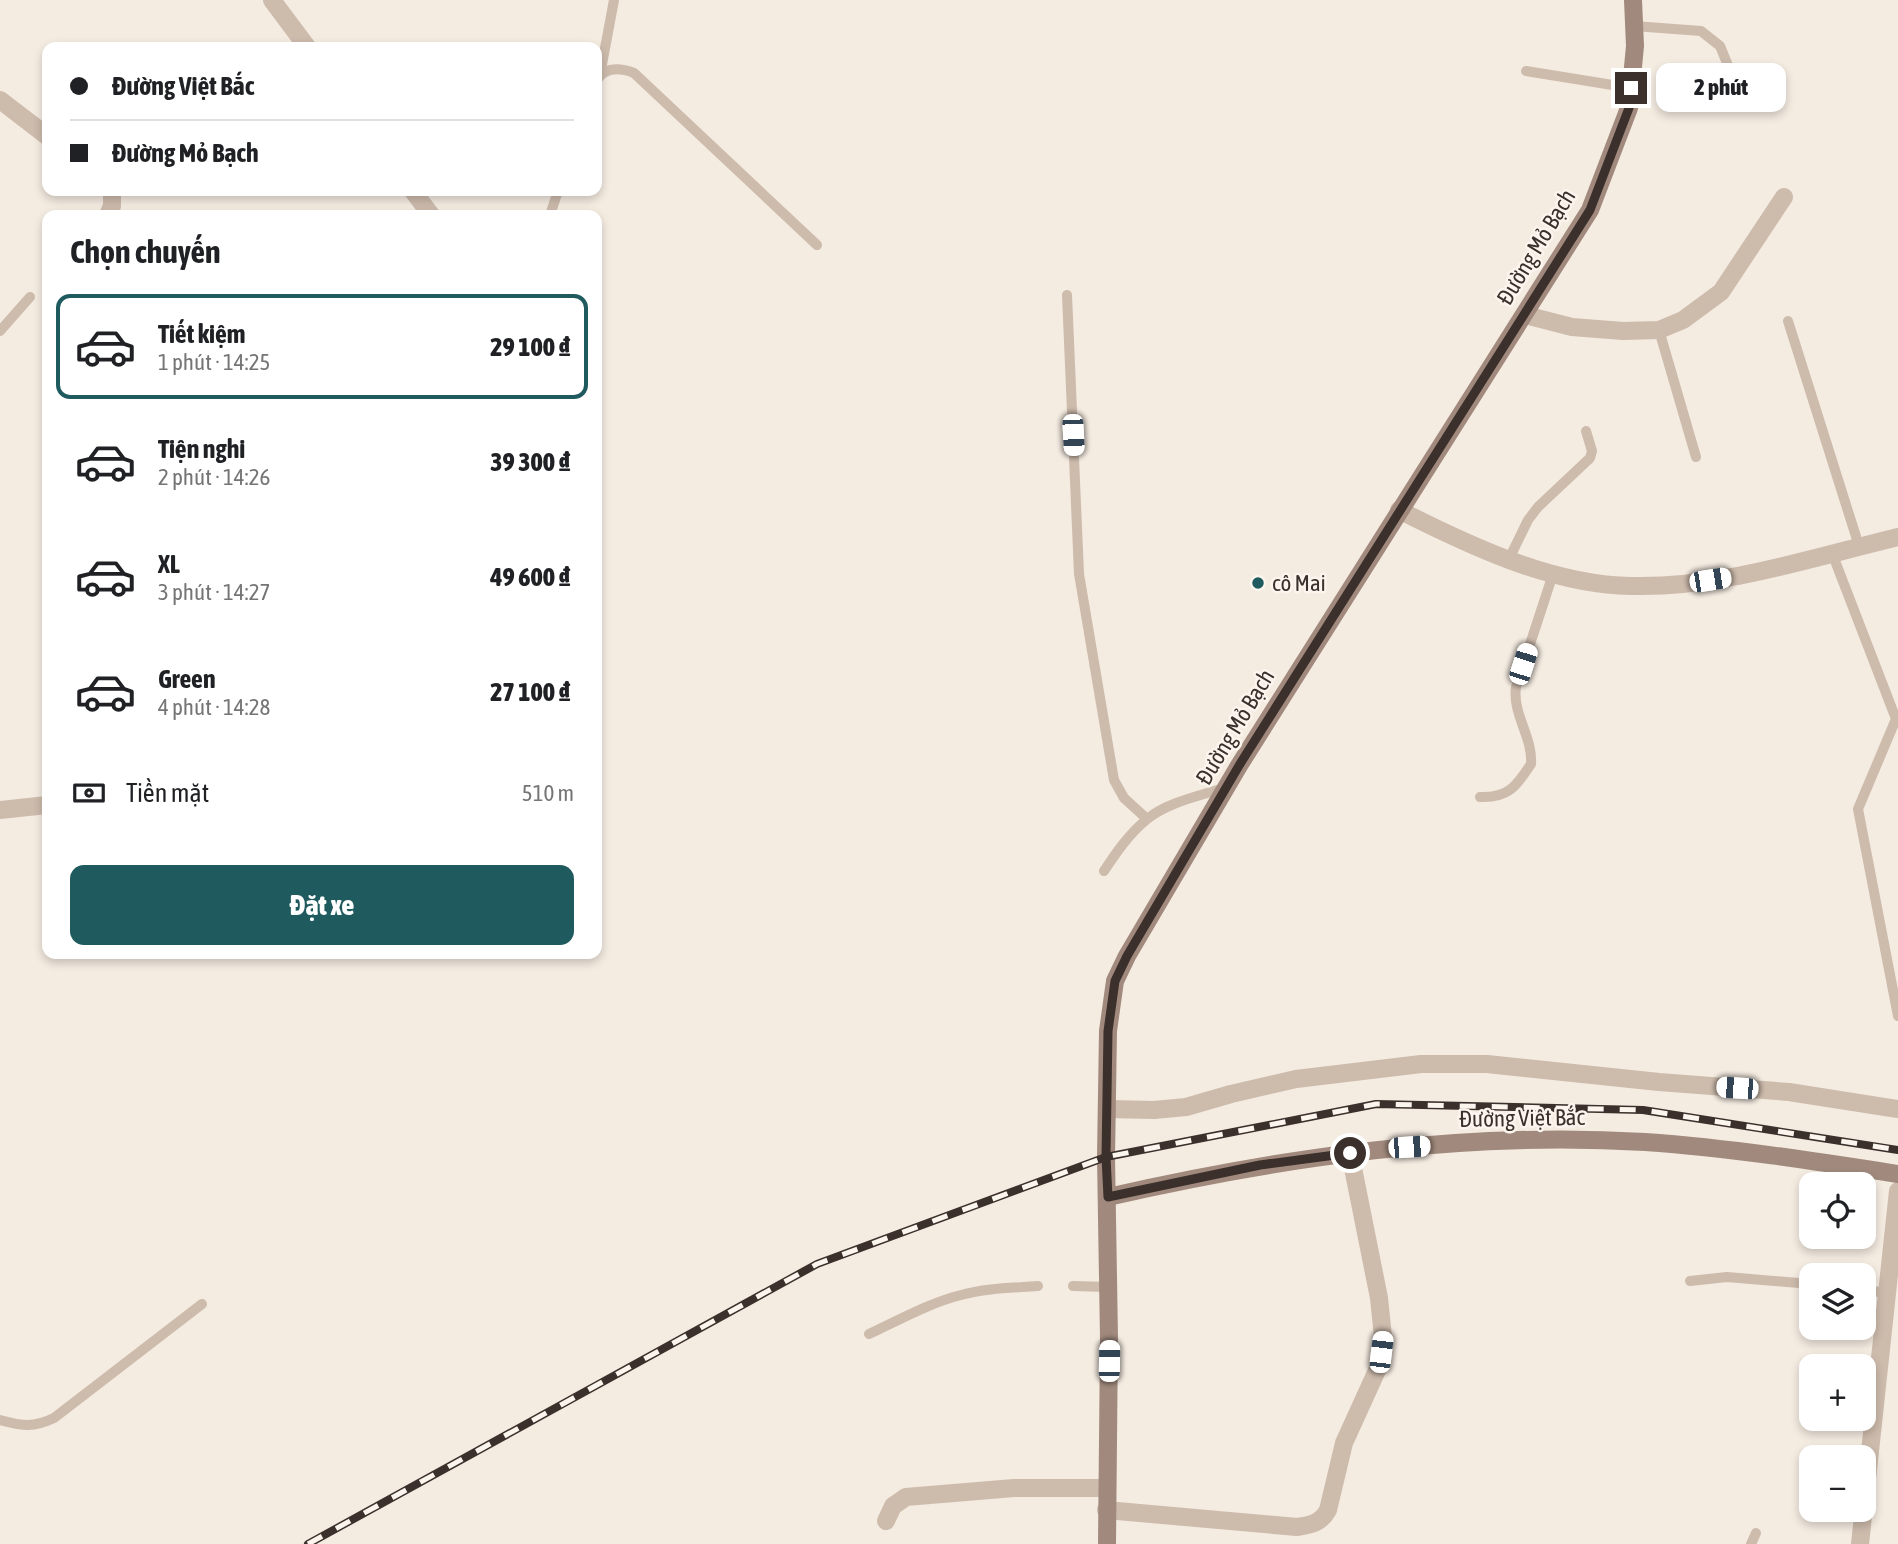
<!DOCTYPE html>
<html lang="vi">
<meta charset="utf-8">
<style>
:root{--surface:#fff;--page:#f2f2f2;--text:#202124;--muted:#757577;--line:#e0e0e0;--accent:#1f5a5e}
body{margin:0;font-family:"Asap Condensed",sans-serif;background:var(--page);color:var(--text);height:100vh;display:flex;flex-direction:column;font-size:26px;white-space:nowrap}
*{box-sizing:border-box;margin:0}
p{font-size:23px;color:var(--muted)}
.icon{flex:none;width:38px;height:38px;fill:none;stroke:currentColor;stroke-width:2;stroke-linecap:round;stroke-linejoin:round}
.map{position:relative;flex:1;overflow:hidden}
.sheet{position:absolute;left:42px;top:210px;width:560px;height:749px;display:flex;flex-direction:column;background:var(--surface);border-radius:14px;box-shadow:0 4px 10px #0003}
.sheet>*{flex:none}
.guide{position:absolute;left:42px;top:42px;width:560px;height:154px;border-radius:14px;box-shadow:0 4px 10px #0003;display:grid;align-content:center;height:154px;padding:0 28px;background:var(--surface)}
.controls{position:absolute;left:1799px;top:1172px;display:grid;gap:14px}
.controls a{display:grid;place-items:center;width:77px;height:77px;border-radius:14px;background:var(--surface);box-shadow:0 4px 10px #0003;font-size:35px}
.end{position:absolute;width:32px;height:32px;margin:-16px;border:9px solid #3b302b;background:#fff;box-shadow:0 0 0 4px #fff}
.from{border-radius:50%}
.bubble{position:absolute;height:49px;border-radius:14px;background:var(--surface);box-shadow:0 4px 10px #0003;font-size:23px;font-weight:800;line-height:49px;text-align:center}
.car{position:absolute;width:21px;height:42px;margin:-21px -10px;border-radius:9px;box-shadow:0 0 5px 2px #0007;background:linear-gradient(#fff 24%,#345 0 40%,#fff 0 76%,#345 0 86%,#fff 0)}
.guide b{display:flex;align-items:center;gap:24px;height:66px;font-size:26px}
.guide b+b{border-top:2px solid var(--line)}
.guide i{width:18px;height:18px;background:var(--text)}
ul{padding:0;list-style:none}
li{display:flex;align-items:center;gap:21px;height:105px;margin:0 14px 10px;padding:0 14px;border:4px solid transparent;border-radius:14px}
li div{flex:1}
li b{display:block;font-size:26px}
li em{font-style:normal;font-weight:800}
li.active{border-color:var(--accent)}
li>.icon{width:63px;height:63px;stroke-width:1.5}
h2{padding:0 28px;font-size:32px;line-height:84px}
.pay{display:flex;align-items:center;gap:18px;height:77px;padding:0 28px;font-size:26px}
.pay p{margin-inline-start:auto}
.action{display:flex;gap:14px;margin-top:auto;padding:14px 28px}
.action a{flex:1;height:80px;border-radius:14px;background:var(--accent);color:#fff;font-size:28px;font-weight:800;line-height:80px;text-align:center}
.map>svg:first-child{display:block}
</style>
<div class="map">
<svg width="1898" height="1544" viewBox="0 0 1898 1544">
<rect width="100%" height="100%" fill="#f4ebe1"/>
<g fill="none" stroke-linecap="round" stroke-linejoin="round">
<!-- lane -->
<path stroke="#cdbbac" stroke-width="10" d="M1634,26L1701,31L1720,46L1729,68
M1526,71L1631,88
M600,75L614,0
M597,80C606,66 621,68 634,73L817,245
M550,215L558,191
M1067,295L1079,574L1114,780L1124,798L1147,819
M1788,321L1859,546
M1659,330L1696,457
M0,331L30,297
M1832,553L1896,719L1858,809L1898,1016
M1509,559L1528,520L1538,507L1590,458L1592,451L1586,431
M1480,797C1508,798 1516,787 1531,764C1533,737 1512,714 1516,687L1553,574
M1104,871C1116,853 1128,835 1146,820C1167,802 1200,796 1227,787
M1690,1281L1727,1277L1811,1284
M1073,1286L1108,1287
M1864,1290L1887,1293
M869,1334C899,1320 929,1303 961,1295C986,1288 1012,1288 1038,1286
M0,1420C23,1426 33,1428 54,1418L202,1304
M1751,1544L1756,1533"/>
<!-- street -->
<path stroke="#cdbbac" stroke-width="18" d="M272,0L307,47
M0,100L47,136
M413,191L431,215
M108,215L112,206V191
M1525,315L1572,327L1623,331L1659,330L1683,320L1721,292L1784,197
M1399,510C1468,545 1552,585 1631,586C1722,588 1811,558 1898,537
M0,810L47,805
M1107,1109L1154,1110L1186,1107L1231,1094L1296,1079L1421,1064H1487L1659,1082L1789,1092L1898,1109
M1106,1510L1297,1527C1311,1525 1321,1523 1328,1510L1344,1443L1379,1366L1383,1337L1379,1298L1350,1153
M886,1521L893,1506L906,1497L1014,1488H1106
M1860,1544L1898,1191"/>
<!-- secondary -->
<path stroke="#a18a7d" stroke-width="18" d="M1108,1197C1283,1157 1464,1131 1645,1142C1730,1148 1814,1161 1898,1174
M1107,1544L1109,1338L1106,1157L1108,1031L1115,981L1127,956L1240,764L1590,210L1629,108L1635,46L1633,0"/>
<!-- rail casing -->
<g stroke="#3b302b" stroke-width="8">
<path id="rail" d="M308,1544L817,1264L1106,1157L1376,1104L1643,1110L1898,1150"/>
</g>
<!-- rail -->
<use href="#rail" stroke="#fbf5ee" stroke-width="5" stroke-dasharray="16" stroke-linecap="butt"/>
</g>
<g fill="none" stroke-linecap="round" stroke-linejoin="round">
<!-- route -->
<path stroke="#3b302b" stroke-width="9" d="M1350,1153L1260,1165L1108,1197L1106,1157L1108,1031L1115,981L1127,956L1240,764L1590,210L1629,108L1631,88"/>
</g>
<!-- markers -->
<circle fill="#1f5a5e" stroke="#fbf5ee" stroke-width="2.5" cx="1258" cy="583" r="7"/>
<g text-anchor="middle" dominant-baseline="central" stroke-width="5" stroke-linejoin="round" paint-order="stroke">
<!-- street labels -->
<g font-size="23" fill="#3b302b" stroke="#fbf5ee">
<text transform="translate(1536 247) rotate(-59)">Đường Mỏ Bạch</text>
<text transform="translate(1235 727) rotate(-59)">Đường Mỏ Bạch</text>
<text transform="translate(1522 1118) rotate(-1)">Đường Việt Bắc</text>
</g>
<!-- poi labels -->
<g font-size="23" fill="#3b302b" stroke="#fbf5ee" text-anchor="start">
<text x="1272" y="583">cô Mai</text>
</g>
</g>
</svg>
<div class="controls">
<a><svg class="icon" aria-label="locate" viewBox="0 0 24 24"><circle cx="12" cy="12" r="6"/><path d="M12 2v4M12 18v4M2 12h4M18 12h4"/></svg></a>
<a><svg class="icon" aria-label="layers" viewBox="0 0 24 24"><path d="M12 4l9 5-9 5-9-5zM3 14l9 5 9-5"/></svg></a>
<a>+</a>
<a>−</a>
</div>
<i class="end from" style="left:1350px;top:1153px"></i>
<i class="end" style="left:1631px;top:88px"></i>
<div class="bubble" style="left:1656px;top:63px;width:130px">2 phút</div>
<i class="car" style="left:1073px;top:435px;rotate:177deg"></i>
<i class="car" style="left:1710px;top:580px;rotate:81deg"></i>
<i class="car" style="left:1523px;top:664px;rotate:18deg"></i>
<i class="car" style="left:1737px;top:1088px;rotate:274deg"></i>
<i class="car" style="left:1409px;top:1147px;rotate:86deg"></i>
<i class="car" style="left:1381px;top:1352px;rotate:7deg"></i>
<i class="car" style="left:1109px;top:1361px;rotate:1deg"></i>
<div class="guide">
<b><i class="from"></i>Đường Việt Bắc</b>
<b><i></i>Đường Mỏ Bạch</b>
</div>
<section class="sheet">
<h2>Chọn chuyến</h2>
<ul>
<li class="active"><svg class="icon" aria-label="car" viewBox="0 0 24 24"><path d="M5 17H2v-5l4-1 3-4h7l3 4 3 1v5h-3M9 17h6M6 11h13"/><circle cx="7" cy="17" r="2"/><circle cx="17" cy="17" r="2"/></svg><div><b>Tiết kiệm</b><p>1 phút · 14:25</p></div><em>29 100 ₫</em></li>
<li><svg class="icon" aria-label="car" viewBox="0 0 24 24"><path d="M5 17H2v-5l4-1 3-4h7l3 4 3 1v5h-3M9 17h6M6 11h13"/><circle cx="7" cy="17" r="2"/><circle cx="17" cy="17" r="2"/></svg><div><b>Tiện nghi</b><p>2 phút · 14:26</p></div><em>39 300 ₫</em></li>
<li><svg class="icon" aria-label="car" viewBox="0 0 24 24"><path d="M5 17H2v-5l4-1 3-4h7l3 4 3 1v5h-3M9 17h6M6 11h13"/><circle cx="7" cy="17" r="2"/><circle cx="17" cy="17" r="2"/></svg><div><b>XL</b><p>3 phút · 14:27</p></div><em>49 600 ₫</em></li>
<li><svg class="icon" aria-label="car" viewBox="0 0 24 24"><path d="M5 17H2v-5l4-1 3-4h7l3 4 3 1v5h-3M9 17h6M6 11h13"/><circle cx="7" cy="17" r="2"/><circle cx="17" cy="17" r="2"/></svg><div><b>Green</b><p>4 phút · 14:28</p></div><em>27 100 ₫</em></li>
</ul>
<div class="pay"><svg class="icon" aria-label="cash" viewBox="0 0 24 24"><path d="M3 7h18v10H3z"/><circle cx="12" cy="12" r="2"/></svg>Tiền mặt<p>510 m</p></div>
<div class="action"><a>Đặt xe</a></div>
</section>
</div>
